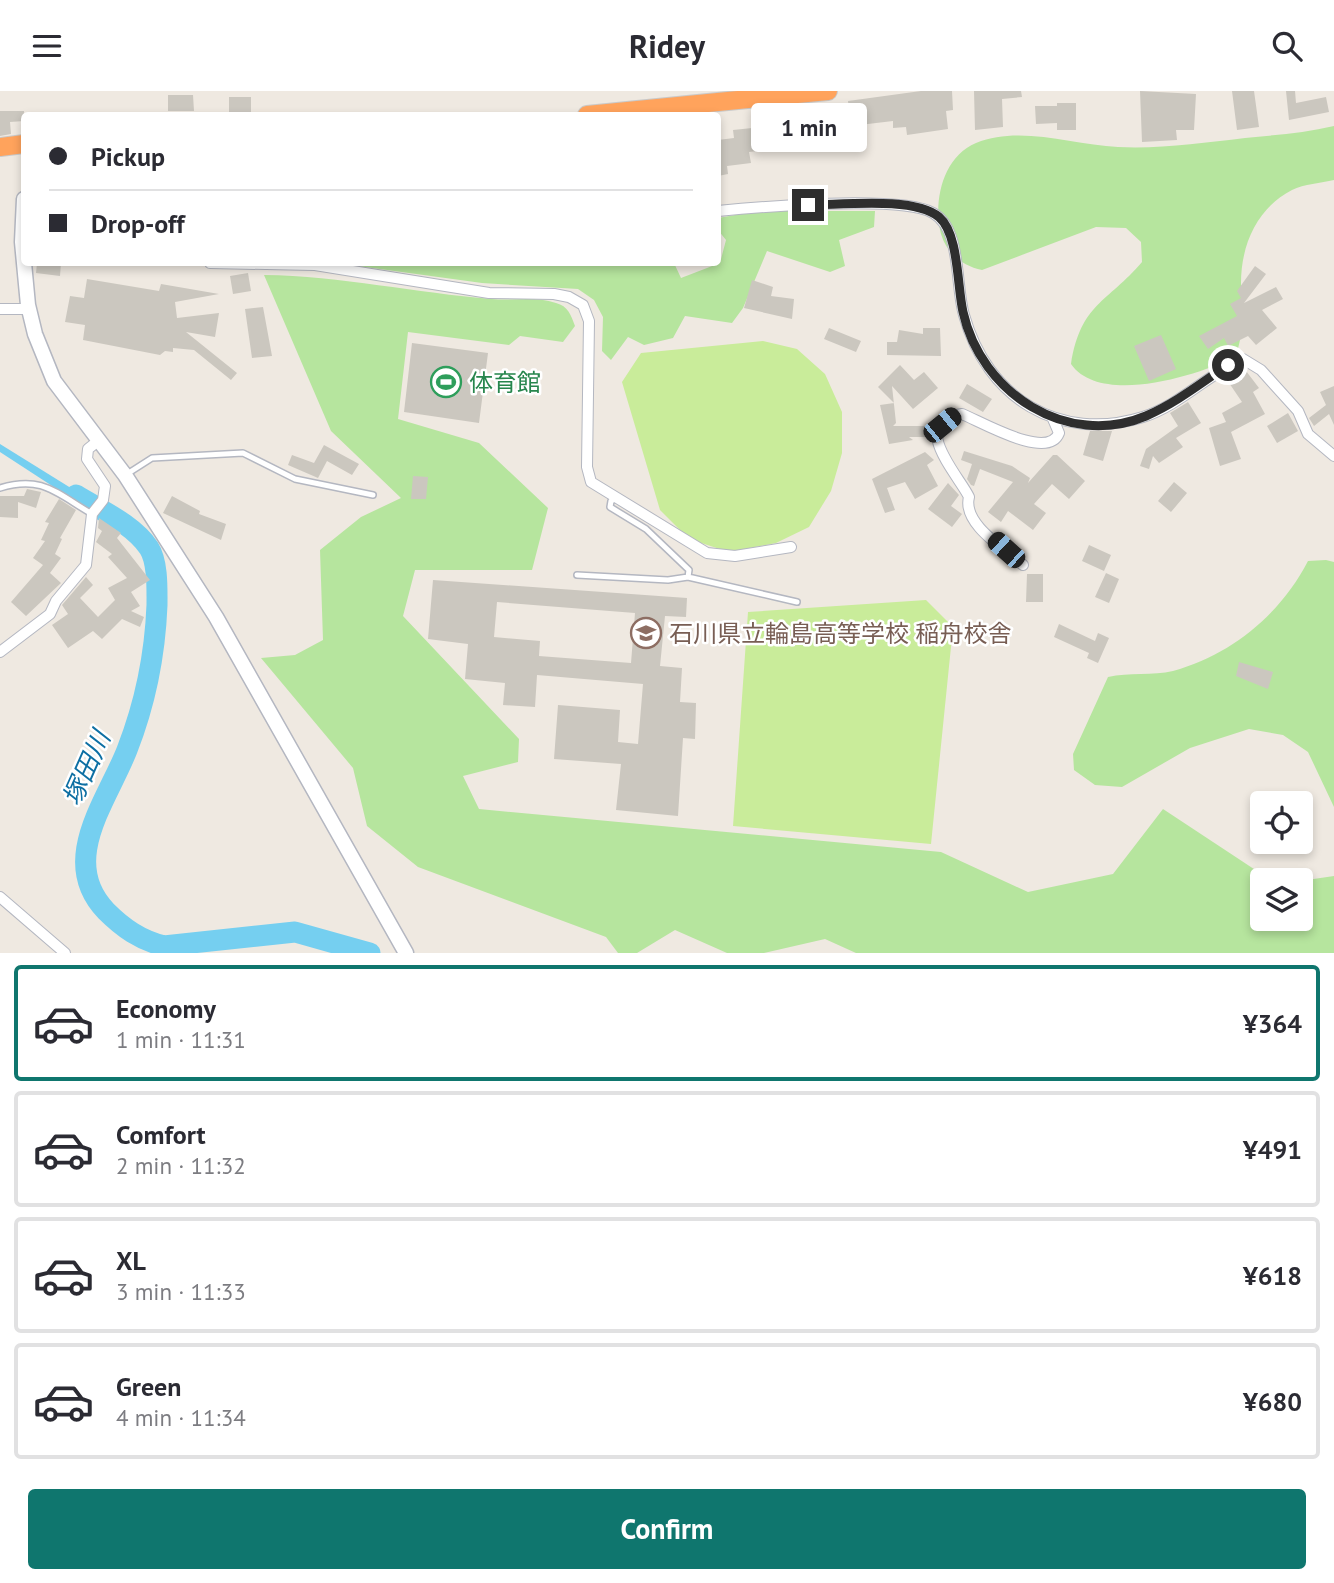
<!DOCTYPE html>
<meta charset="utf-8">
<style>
:root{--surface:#fff;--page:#f2f2f3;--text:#2b2b33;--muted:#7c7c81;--line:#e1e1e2;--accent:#0f766e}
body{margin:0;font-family:"PT Sans","Noto Sans JP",sans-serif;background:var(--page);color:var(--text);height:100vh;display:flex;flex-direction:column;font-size:26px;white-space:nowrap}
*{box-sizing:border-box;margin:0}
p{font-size:23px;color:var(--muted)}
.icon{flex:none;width:38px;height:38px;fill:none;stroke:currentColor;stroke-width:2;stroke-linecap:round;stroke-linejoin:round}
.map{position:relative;height:862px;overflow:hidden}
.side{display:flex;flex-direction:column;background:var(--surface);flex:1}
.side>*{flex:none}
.hud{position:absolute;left:21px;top:21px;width:700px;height:154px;border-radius:7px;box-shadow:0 4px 10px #0003;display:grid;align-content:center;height:154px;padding:0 28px;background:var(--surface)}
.controls{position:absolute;left:1250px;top:700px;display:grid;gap:14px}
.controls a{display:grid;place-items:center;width:63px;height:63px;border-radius:7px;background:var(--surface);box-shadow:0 4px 10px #0003;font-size:35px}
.end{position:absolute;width:32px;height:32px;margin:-16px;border:9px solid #2e2e2e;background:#fff;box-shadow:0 0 0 4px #fff}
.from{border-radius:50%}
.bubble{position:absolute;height:49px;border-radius:7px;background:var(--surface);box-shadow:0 4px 10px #0003;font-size:23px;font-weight:800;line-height:49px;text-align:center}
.car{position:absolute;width:21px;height:42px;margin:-21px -10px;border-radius:9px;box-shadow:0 0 5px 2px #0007;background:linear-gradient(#222 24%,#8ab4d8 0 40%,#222 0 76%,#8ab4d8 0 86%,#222 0)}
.hud b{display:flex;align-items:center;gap:24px;height:66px;font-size:26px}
.hud b+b{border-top:2px solid var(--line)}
.hud i{width:18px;height:18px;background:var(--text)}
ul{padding:12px 0 0;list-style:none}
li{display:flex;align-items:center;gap:21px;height:116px;margin:0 14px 10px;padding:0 14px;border:4px solid var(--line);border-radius:7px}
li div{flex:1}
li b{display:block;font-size:26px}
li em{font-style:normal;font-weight:800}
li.selected{border-color:var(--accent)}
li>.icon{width:63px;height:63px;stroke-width:1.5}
.button{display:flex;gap:14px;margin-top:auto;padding:14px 28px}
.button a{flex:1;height:80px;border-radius:7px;background:var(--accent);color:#fff;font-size:28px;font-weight:800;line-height:80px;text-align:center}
header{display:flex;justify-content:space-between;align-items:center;height:91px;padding:0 28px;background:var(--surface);font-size:32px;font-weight:800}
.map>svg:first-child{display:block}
</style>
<header><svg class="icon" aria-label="menu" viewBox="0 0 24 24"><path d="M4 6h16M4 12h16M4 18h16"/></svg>Ridey<svg class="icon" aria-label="search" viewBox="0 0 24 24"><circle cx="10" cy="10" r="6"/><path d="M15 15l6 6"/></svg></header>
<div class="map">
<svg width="1334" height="862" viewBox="0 0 1334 862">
<rect width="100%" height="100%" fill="#efe9e1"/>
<!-- green -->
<path fill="#b6e59e" d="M1334,35V89C1321,92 1304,93 1292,99C1257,117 1241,154 1241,192C1241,219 1245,242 1235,266C1197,285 1100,315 1071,273C1081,212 1107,212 1142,171L1141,151L1126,137L1096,136L982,179C963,175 947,163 941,143C933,112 942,66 976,52C1021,34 1072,54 1118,56C1160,58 1203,52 1245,47C1275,44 1305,42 1334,35Z
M758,120H875L874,136L839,149L845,175L830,181L767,160L743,217L732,232L685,225L673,247L644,254L628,246L611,269L602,260L603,226L594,209L578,198L482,192L336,172H674L681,187L720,172L726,149L718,139V127Z
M264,184C341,185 416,202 492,208C513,210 535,205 556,212C568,215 571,224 575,235L563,251L520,245L509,254L408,241L398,328L479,352L548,417L532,479H415L403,525L519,648L518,671L463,685L479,718L941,761L1028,801L1113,783L1163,718L1263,784L1297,789H1262V828H1300V790L1334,785V862H856L825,848L764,862H727L675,839L637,862H618L606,846L418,776L367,735L353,677L261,567L295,564L323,549L320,459L361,426L401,407L331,340Z
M1326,469L1334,471V716L1308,661L1283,644L1249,638L1190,657L1122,696L1095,694L1074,679L1073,663L1108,586C1129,581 1153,585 1173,580C1231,564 1280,524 1308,470Z"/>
<!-- pitch -->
<path fill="#c9ec9a" d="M763,250L797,258L825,283L842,321V362L831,400L809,436L776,452L729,461L689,448L660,419L622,291L641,262Z
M926,509L953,536L931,753L733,735L748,521Z"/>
<!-- water -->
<path fill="#75cff0" d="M0,353L95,412L92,417H86L0,361Z"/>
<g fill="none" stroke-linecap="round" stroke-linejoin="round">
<!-- stream -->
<path stroke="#75cff0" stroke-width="3.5" d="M164,855L185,862"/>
<!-- river -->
<path stroke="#75cff0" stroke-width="21" d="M76,404C100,419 133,433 149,457C158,471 157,498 157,514C155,564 145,613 127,659C107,710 58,770 106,820C123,837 140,849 164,855L295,841L370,862"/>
</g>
<!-- building -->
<path fill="#cbc7bf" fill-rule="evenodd" d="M921,0H952L953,19L946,20L948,38L907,44L906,36L893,37V30L851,35L848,10Z
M974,0H1021L1022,6L1002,8L1003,36L975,39Z
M1140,0L1196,3L1194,39H1176L1177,49L1142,51Z
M1232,0H1254L1259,36L1237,39Z
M1286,0H1295L1296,12L1326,6L1329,21L1289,29Z
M168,4H193L194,20H168Z
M229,6H251V24H229Z
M1057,12H1076V39H1057V32L1036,33L1035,15H1057Z
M0,20H24V30L10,31L11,43L0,45Z
M779,34L782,57L749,61L751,72L727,75L728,83L718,85V49L734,47L733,39Z
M37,172H61L60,185L36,182Z
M1255,175L1266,183L1244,212L1276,196L1283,208L1262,219L1277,237L1256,254L1248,245L1228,255L1224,247L1208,258L1199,245L1237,225L1230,213L1241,207L1237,200Z
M248,182L251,200L233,203L230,185Z
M87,188L159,200L161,193L219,203L175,211L177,227L219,222L215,246L186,241L237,282L231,289L194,259L173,257V261L165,260L160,264L83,249L85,234L65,231L70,205L84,207Z
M752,189L773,196L771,205L794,208L792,228L744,217Z
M263,216L272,265L252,267L245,218Z
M829,237L861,250L856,261L824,248Z
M923,237H940L941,265L887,264V251H897L899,239L923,243Z
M1161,244L1176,278L1149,290L1134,255Z
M412,252L488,262L479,332L404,321Z
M900,274L914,289L924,281L938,297L913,318L892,295L896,332L893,335H927V346H909L913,349L889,353L880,314L894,312L878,296Z
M1243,276L1259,297L1253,301L1265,323L1231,341L1241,368L1220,375L1209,337L1226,331L1222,322L1242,311L1225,286Z
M967,293L992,308L983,321L959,307Z
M1334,295V334L1329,323L1314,335L1309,327L1326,314L1320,301Z
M1188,311L1201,332L1176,347L1183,356L1159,372L1153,365L1149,378L1140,375L1146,358L1178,335L1170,322Z
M1288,322L1298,340L1277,352L1267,335Z
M1090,340H1112L1103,370L1083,364Z
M324,354L359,373L352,384L327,370L318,387L288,374L292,364L314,372Z
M964,360L1012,375L1030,387L1028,392L1053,364H1057L1085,390L1069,408L1052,393L1034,413L1046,422L1033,439L1008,420L1001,431L988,421L1013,391L980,378L974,395L971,394L967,388L972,373L961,369Z
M925,361L934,369L927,374L938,395L915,408L905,391L887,397L895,419L885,422L872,388Z
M413,385L428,386L426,408H411Z
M1174,391L1187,402L1171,421L1158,410Z
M948,392L959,404L951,415L962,423L952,436L928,418Z
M27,398L41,401L36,417L18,411V427L0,426V405H24Z
M172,405L200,420L199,423L226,433L221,449L163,422Z
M59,408L76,419L60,447L62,448L55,463L61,467L50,482L61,492L26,525L11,511L43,474L33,467L45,450L41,449L49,432L45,431Z
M99,427L121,442L117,447L150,489L131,501L140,515L131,520L144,526L140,536L122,528L102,548L93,540L68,557L52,534L68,523L62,514L86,486L93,494L80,507L98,526L115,509L108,497L127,487L108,466L112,463L96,451L102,440L98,437Z
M1089,454L1111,464L1104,480L1082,470Z
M1106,482L1119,488L1109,512L1095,506Z
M1027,483H1043V511H1026Z
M433,489L687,507L686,526L665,525L660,575L682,577L680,611L696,612L695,648L683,647L678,725L616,719L621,673L554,668L558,614L620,619L618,651L638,653L643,593L537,584L535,616L503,614L505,592L465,588L468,553L428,548ZM497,511L635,522L631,572L539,565L540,550L494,546Z
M1059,533L1095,550L1098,542L1109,547L1098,572L1087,567L1089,562L1054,546Z
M1239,571L1273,581L1268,598L1236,585Z"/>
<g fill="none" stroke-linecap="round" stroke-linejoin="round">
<!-- lane casing -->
<g stroke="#b4b7c1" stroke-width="8">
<path id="lane" d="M127,383L152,367L243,362L295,388L373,404
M0,397C42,384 56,402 92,423
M577,484L668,489L688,486L689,479L646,438L610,416L611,410L617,407
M688,486L797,511"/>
</g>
<!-- street casing -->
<g stroke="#b4b7c1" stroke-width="12">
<path id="street" d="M718,120C758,116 902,104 933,122C962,138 955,194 964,224C987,307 1059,352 1143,326C1180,314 1208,283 1243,268L1261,279L1298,320L1308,343L1334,365
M210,172L315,174L489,202L554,203L569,206L583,214L589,230L587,376L591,391L707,462L735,465L791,456
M0,218H29
M1023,474C1005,458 962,433 969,406C960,386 906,330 962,323C982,331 1048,370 1059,342L1053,328
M0,561L50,523L56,510L86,474L92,423L103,409L105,395L87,368L88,358L98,350
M0,806L65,862"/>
</g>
<!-- secondary casing -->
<g stroke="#b4b7c1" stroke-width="17">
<path id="secondary" d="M24,108L22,151L28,214L35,243L54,290L125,384L216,526L406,862"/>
</g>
<!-- highway casing -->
<g stroke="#c9c9c9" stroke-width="20">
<path id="highway" d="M587,24L828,0
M0,56L24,53"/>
</g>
<!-- lane -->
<use href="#lane" stroke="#fff" stroke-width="5"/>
<!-- street -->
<use href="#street" stroke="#fff" stroke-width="10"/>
<!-- secondary -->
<use href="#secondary" stroke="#fff" stroke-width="14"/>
<!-- highway -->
<use href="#highway" stroke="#ffa35c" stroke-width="18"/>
</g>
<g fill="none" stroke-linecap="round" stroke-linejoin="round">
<!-- route -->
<path stroke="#2e2e2e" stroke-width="9" d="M808,114C841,114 914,105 939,126C959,143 957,195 963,221C981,302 1067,358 1146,325C1176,312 1201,292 1228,274"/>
</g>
<!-- icons -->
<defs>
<g id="stadium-ring" transform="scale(1.575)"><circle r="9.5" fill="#fff" stroke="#2e9e5b" stroke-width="1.5"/><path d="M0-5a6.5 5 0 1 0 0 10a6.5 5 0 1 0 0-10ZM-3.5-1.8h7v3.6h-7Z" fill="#2e9e5b"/></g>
<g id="school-ring" transform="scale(1.575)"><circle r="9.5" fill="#fff" stroke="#8d6e63" stroke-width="1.5"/><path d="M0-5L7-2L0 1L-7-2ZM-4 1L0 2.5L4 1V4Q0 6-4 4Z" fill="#8d6e63"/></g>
</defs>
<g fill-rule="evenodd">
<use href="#stadium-ring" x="446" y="291"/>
<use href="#school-ring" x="646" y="542"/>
</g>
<g text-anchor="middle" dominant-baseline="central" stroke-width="5" stroke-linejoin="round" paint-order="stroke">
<!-- leisure labels -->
<g font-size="24" fill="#27864d" stroke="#fff" text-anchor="start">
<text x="469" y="291">体育館</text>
</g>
<!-- education labels -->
<g font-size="24" fill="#785e54" stroke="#fff" text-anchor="start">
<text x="669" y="542">石川県立輪島高等学校 稲舟校舎</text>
</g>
<!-- water labels -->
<g font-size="26" font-style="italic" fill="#0d6fa3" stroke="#fff">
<text transform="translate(86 677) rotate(-66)">塚田川</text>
</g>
</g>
</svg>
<div class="controls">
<a><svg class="icon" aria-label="locate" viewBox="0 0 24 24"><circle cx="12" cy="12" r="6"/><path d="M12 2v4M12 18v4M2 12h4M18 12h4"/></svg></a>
<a><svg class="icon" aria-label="layers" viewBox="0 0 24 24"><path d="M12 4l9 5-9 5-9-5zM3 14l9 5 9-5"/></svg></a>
</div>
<i class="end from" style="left:1228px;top:274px"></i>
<i class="end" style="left:808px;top:114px"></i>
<div class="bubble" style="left:751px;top:12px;width:116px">1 min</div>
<i class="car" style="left:942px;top:334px;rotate:51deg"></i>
<i class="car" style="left:1006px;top:459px;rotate:312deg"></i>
<div class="hud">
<b><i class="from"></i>Pickup</b>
<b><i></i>Drop-off</b>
</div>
</div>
<section class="side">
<ul>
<li class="selected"><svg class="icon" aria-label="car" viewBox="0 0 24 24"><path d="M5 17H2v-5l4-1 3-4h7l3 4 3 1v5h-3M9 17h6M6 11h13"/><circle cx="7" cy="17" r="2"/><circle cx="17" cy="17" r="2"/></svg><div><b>Economy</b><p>1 min · 11:31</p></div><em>¥364</em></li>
<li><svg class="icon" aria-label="car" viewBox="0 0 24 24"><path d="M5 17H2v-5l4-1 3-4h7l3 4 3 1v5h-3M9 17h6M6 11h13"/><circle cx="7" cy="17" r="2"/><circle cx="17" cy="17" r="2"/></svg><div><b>Comfort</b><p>2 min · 11:32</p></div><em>¥491</em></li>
<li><svg class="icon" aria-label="car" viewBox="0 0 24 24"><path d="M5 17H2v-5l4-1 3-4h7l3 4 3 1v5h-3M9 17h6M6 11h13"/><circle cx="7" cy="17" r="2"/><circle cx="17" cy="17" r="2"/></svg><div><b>XL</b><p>3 min · 11:33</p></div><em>¥618</em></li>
<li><svg class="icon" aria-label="car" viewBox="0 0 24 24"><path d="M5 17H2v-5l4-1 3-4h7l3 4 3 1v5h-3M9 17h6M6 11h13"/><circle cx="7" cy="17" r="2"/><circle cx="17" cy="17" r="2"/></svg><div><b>Green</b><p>4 min · 11:34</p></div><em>¥680</em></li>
</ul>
<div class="button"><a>Confirm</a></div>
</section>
